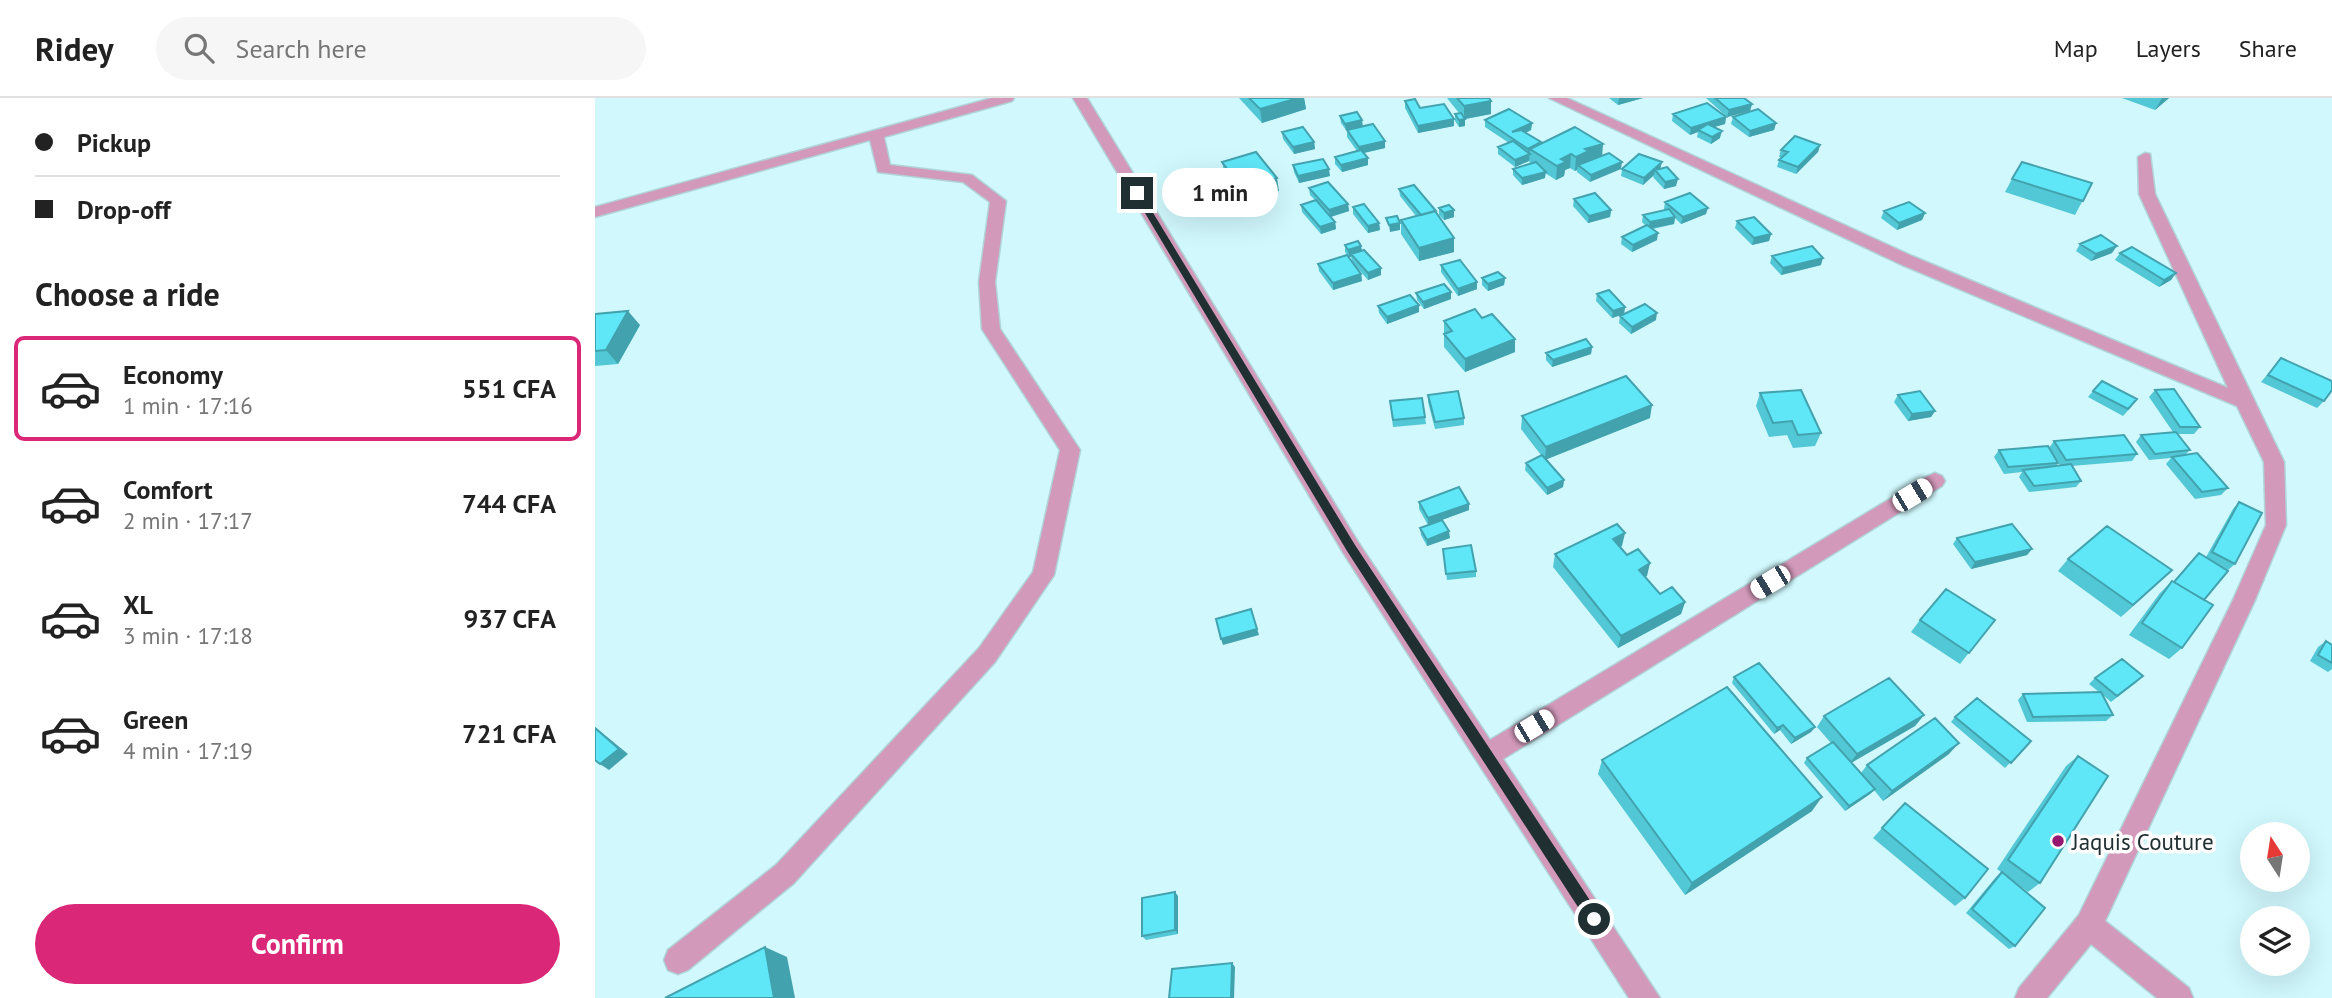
<!DOCTYPE html>
<meta charset="utf-8">
<style>
:root{--surface:#fff;--page:#f6f6f6;--text:#222;--muted:#767676;--line:#e0e0e0;--accent:#db2777}
body{margin:0;font-family:"PT Sans",sans-serif;background:var(--page);color:var(--text);height:100vh;display:flex;flex-direction:column;font-size:26px;white-space:nowrap}
*{box-sizing:border-box;margin:0}
p{font-size:23px;color:var(--muted)}
.icon{flex:none;width:38px;height:38px;fill:none;stroke:currentColor;stroke-width:2;stroke-linecap:round;stroke-linejoin:round}
.map{position:relative;flex:1;overflow:hidden}
.details{display:flex;flex-direction:column;background:var(--surface);width:595px}
.details>*{flex:none}
.hud{display:grid;align-content:center;height:154px;padding:0 35px;background:var(--surface)}
.needle{width:46px;rotate:348deg}
.controls{position:absolute;left:1645px;top:724px;display:grid;gap:14px}
.controls a{display:grid;place-items:center;width:70px;height:70px;border-radius:50%;background:var(--surface);box-shadow:0 7px 28px #0002;font-size:35px}
.end{position:absolute;width:32px;height:32px;margin:-16px;border:9px solid #202f31;background:#fff;box-shadow:0 0 0 4px #fff}
.from{border-radius:50%}
.bubble{position:absolute;height:49px;border-radius:24px;background:var(--surface);box-shadow:0 7px 28px #0002;font-size:23px;font-weight:700;line-height:49px;text-align:center}
.car{position:absolute;width:21px;height:42px;margin:-21px -10px;border-radius:9px;box-shadow:0 0 5px 2px #0007;background:linear-gradient(#fff 24%,#345 0 40%,#fff 0 76%,#345 0 86%,#fff 0)}
.hud b{display:flex;align-items:center;gap:24px;height:66px;font-size:26px}
.hud b+b{border-top:2px solid var(--line)}
.hud i{width:18px;height:18px;background:var(--text)}
ul{padding:0;list-style:none}
li{display:flex;align-items:center;gap:21px;height:105px;margin:0 14px 10px;padding:0 21px;border:4px solid transparent;border-radius:10px}
li div{flex:1}
li b{display:block;font-size:26px}
li em{font-style:normal;font-weight:700}
li.active{border-color:var(--accent)}
li>.icon{width:63px;height:63px;stroke-width:1.5}
h2{padding:0 35px;font-size:32px;line-height:84px}
.primary-button{display:flex;gap:14px;margin-top:auto;padding:14px 35px}
.primary-button a{flex:1;height:80px;border-radius:42px;background:var(--accent);color:#fff;font-size:28px;font-weight:700;line-height:80px;text-align:center}
header{display:flex;align-items:center;gap:42px;box-sizing:border-box;height:98px;padding:0 35px;background:var(--surface);border-bottom:2px solid var(--line)}
header strong{font-size:33px}
nav{display:flex;gap:38px;margin-inline-start:auto;font-size:24px}
.search{width:490px;height:63px;background:var(--page);display:flex;align-items:center;gap:18px;box-sizing:border-box;padding:0 24px;border-radius:38px;color:var(--muted);font-size:26px}
main{display:flex;flex:1;min-height:0}
.map>svg:first-child{display:block}
</style>
<header>
<strong>Ridey</strong>
<div class="search"><svg class="icon" aria-label="search" viewBox="0 0 24 24"><circle cx="10" cy="10" r="6"/><path d="M15 15l6 6"/></svg>Search here</div>
<nav><a>Map</a><a>Layers</a><a>Share</a></nav>
</header>
<main>
<section class="details">
<div class="hud">
<b><i class="from"></i>Pickup</b>
<b><i></i>Drop-off</b>
</div>
<h2>Choose a ride</h2>
<ul>
<li class="active"><svg class="icon" aria-label="car" viewBox="0 0 24 24"><path d="M5 17H2v-5l4-1 3-4h7l3 4 3 1v5h-3M9 17h6M6 11h13"/><circle cx="7" cy="17" r="2"/><circle cx="17" cy="17" r="2"/></svg><div><b>Economy</b><p>1 min · 17:16</p></div><em>551 CFA</em></li>
<li><svg class="icon" aria-label="car" viewBox="0 0 24 24"><path d="M5 17H2v-5l4-1 3-4h7l3 4 3 1v5h-3M9 17h6M6 11h13"/><circle cx="7" cy="17" r="2"/><circle cx="17" cy="17" r="2"/></svg><div><b>Comfort</b><p>2 min · 17:17</p></div><em>744 CFA</em></li>
<li><svg class="icon" aria-label="car" viewBox="0 0 24 24"><path d="M5 17H2v-5l4-1 3-4h7l3 4 3 1v5h-3M9 17h6M6 11h13"/><circle cx="7" cy="17" r="2"/><circle cx="17" cy="17" r="2"/></svg><div><b>XL</b><p>3 min · 17:18</p></div><em>937 CFA</em></li>
<li><svg class="icon" aria-label="car" viewBox="0 0 24 24"><path d="M5 17H2v-5l4-1 3-4h7l3 4 3 1v5h-3M9 17h6M6 11h13"/><circle cx="7" cy="17" r="2"/><circle cx="17" cy="17" r="2"/></svg><div><b>Green</b><p>4 min · 17:19</p></div><em>721 CFA</em></li>
</ul>
<div class="primary-button"><a>Confirm</a></div>
</section>
<div class="map">
<svg width="1737" height="900" viewBox="0 0 1737 900">
<rect width="100%" height="100%" fill="#d0f8fd"/>
<g fill="none" stroke-linecap="round" stroke-linejoin="round">
<!-- minor casing -->
<g stroke="#b0d4d8" stroke-width="3">
<path id="minor" d="M397,0H419L417,3L289,39L295,67L377,77L411,103L400,184L405,231L485,352L459,477L400,564L199,785L93,872L83,876L73,872L69,862L73,852L181,767L384,550L438,474L465,352L387,231L384,184L395,104L368,84L283,74L275,42L0,119V109Z
M478,0H492L763,444L895,642L1333,378L1340,375L1347,378L1350,383L1347,388L908,661L1065,900H1034L749,456Z
M954,0H972L1317,158L1633,290L1544,96L1543,59L1550,55L1555,56L1560,96L1689,364L1691,427L1660,502L1510,823L1594,890L1598,900H1562L1496,846L1452,900H1420L1424,890L1484,817L1638,502L1671,427L1669,364L1642,308L1305,166Z"/>
</g>
<!-- minor -->
<use href="#minor" fill="#d299ba" fill-rule="evenodd"/>
</g>
<!-- wall -->
<path fill="#52c7d5" d="M644,0H709L711,11L667,25Z
M852,0H894L896,16L870,21V28L864,29L860,23V16L864,15Z
M1014,0H1048L1023,7Z
M1111,0H1149L1157,6L1155,13L1132,19Z
M1527,0H1574L1560,12Z
M810,3L825,10L859,21V28L823,35L810,10Z
M1078,16L1131,19L1130,26L1119,29L1125,40L1116,46L1102,39L1103,34L1095,37L1077,23Z
M745,18L768,28L790,43V50L769,55L773,67L747,74L740,66V59L762,53L752,39V32H755H751L746,25Z
M1138,19L1181,25L1179,32L1154,39L1136,26Z
M890,22L937,25L936,32L931,35L946,45L1008,46L995,84L982,74V72L980,73L975,70L970,72L969,78L961,82L950,75V80L927,87L918,77V71L936,66L934,63L920,69L903,56V49L914,45L890,29Z
M687,34L719,44L720,51L699,56L688,41Z
M1225,47L1223,54L1201,76L1182,69L1184,62L1187,59H1184L1186,52Z
M661,54L684,93L671,97L666,91L657,94L659,101L649,104L630,78L627,64Z
M1067,64L1065,71L1081,88L1069,91L1058,79L1059,77L1048,87L1026,78L1027,71Z
M698,67L735,78L704,85L699,74Z
M1417,81L1497,85L1480,117L1410,94Z
M714,90L753,106L754,113L736,119L740,124L741,131L726,136L707,114L706,107L720,102L715,97Z
M804,91L841,114L859,154L824,163L806,136V122L821,118L805,98Z
M979,101L1016,112L1015,119L993,125L978,108Z
M1070,104L1111,116L1086,126L1080,120L1079,126L1058,131L1062,142L1037,154L1026,146L1027,139L1051,128L1047,124L1048,117L1070,112L1069,111Z
M758,109L784,125L785,132L773,135L758,116Z
M844,110L859,112V119L849,122L844,117Z
M1289,113L1330,115L1327,122L1302,132L1286,120Z
M1142,123L1176,136L1174,143L1157,147L1140,130Z
M1485,146L1517,155L1496,163L1481,153Z
M750,147L766,148L767,153L786,177L773,182L758,165L766,176L767,183L738,192L724,173L723,166L757,163L756,159H754L750,154Z
M1525,155L1581,175L1576,182L1564,189L1520,162Z
M1177,158L1226,167L1186,177L1175,165Z
M846,167L882,191L863,198L846,174Z
M887,180H910L909,187L893,193L887,187Z
M821,195L856,201L829,211L822,202Z
M1002,196L1030,209L1029,216L1017,220L1001,203Z
M783,208L824,214L792,226L784,215Z
M0,216L45,227L23,266L0,268Z
M1025,218L1061,222L1036,236L1024,225Z
M887,220L920,241V254L870,274L849,249V223Z
M997,249L996,256L957,269L951,262V255Z
M1686,260L1729,303L1722,310L1666,284Z
M1560,292L1605,329L1599,336H1582L1595,352L1590,357L1633,390L1626,397L1600,401L1571,366L1576,360L1554,362L1541,344L1546,337L1578,334L1554,299Z
M1498,293L1537,308L1528,318L1493,299Z
M1165,295L1226,335L1220,348L1198,350L1192,337L1174,339L1161,308Z
M833,297L869,320V327L840,331L833,304Z
M1303,297L1340,313L1336,319L1313,323L1299,304Z
M795,303L830,319L831,326L798,329Z
M927,318L1055,320L951,361L969,382L968,389L952,397L930,372L931,365L946,357L926,331Z
M1459,343L1542,356L1537,363L1476,368L1486,383L1481,389L1434,394L1424,379L1427,374L1409,376L1399,359L1404,352L1463,365L1461,368H1466L1454,350Z
M824,404L874,406V412L833,427L824,411Z
M1644,404L1640,466L1633,472L1625,468L1587,550L1574,561L1534,537L1565,495L1577,483L1579,484L1598,461L1604,455L1611,459L1638,411Z
M825,430L855,440L832,448L826,437Z
M1362,440L1437,451L1432,457L1376,471L1358,446Z
M1027,448L1025,449L1052,478L1050,479L1065,496L1090,504L1086,516L1023,550L958,469L960,456Z
M848,451L881,473V479L852,482Z
M1473,461L1577,472L1526,519L1463,473Z
M1325,522H1400L1365,566L1316,534Z
M1731,543L1737,547V571L1733,574L1715,563L1723,549Z
M1139,579L1220,629L1216,634L1196,646L1185,632L1179,636L1137,585Z
M1500,580L1542,584L1516,604L1508,597L1518,617L1511,623L1432,624L1423,602L1428,596L1504,594L1494,586Z
M1329,617L1320,628L1256,665L1266,675L1272,667L1354,656L1288,703L1279,692L1275,696L1250,713L1209,665L1212,660L1236,645L1222,629L1229,618Z
M1360,619L1436,643L1410,670L1356,624Z
M1483,658L1445,785L1433,794L1411,778L1420,848L1414,851L1371,815L1401,779L1406,774L1402,771L1471,668Z
M1007,662L1217,713L1090,797L1003,676Z
M1310,705L1370,800L1360,808L1278,740Z
M583,798V836L551,842L547,838Z"/>
<!-- shaded-wall -->
<path fill="#42a2ae" d="M703,0H709L711,11L667,25L665,11Z
M1024,0H1048L1023,7Z
M1567,0H1574L1560,12Z
M896,3V16L870,21V28L864,29V22L869,21V8Z
M1157,6L1155,13L1132,19L1134,12Z
M1131,19L1130,26L1105,33L1103,32V34L1095,37L1096,30Z
M859,21V28L823,35V28Z
M767,22L768,29L751,32L750,26Z
M937,25L936,32L918,41L917,34Z
M1181,25L1179,32L1154,39L1155,33Z
M1127,33L1125,40L1116,46L1117,39Z
M790,43V50L764,56V49Z
M719,44L720,51L699,56L698,49Z
M1008,46L1007,60L983,67L982,72L980,73L981,59L990,51Z
M1225,47L1223,54L1201,76L1203,69Z
M933,51H935L934,63L920,69V62L932,57Z
M976,56L975,70L970,72L969,78L961,82L962,68L966,61Z
M773,60V67L747,74L746,67Z
M1027,64L1026,71L995,84L996,77Z
M1067,64L1065,71L1060,72L1059,77L1048,87L1049,80Z
M734,71L735,78L704,85L703,78Z
M951,74L950,80L927,87V80Z
M664,77L666,91L657,94L659,101L649,104L647,91L651,81Z
M682,80L684,93L671,97L669,84Z
M1083,81L1081,88L1069,91L1070,84Z
M753,106L754,113L735,119L734,112Z
M1113,110L1111,116L1086,126L1088,119Z
M859,112V119L849,122V115Z
M1016,112L1015,119L993,125L994,118Z
M1330,115L1327,122L1302,132L1304,125Z
M1080,119L1079,126L1053,131L1055,124Z
M740,124L741,131L726,136L725,129Z
M784,125L785,132L773,135V128Z
M805,125V132L795,134L794,127Z
M1063,135L1062,142L1037,154L1038,147Z
M1176,136L1174,143L1157,147L1159,140Z
M859,140V154L824,163V150Z
M766,148L767,155L756,156V159H754L753,152Z
M1522,148L1517,155L1496,163L1501,156Z
M1228,160L1226,167L1186,177L1188,170Z
M786,170V177L773,182V175Z
M1581,175L1576,182L1564,189L1569,182Z
M766,176L767,183L738,192V185Z
M910,180L909,187L893,193V186Z
M882,184V191L863,198V191Z
M856,194V201L829,211L828,204Z
M824,207V214L792,226V219Z
M1030,209L1029,216L1017,220L1018,213Z
M33,213L45,227L23,266L11,252Z
M1062,215L1061,222L1036,236L1037,229Z
M920,241V254L870,274V261Z
M997,249L996,256L957,269L958,262Z
M1057,307L1055,320L950,362L951,349Z
M1340,313L1336,319L1313,323L1317,316Z
M969,382L968,389L952,397V390Z
M874,406V412L833,427V420Z
M854,433L855,440L832,448V442Z
M1030,435L1027,448L1015,454L1018,441Z
M1437,451L1432,457L1376,471L1380,464Z
M1055,465L1052,478L1041,484L1044,472Z
M1577,472L1564,484L1526,519L1538,507Z
M1090,504L1086,516L1023,550L1026,538Z
M656,511L664,537L628,547L626,541Z
M1329,617L1320,628L1254,666L1262,656Z
M1188,627L1185,632L1179,636L1182,630Z
M0,629L33,656L14,672L5,666Z
M1220,629L1216,634L1196,646L1200,640Z
M1364,645L1354,656L1288,703L1297,693Z
M1280,691L1275,696L1250,713L1254,708Z
M1227,699L1217,713L1090,797L1097,785Z
M580,794L583,798V836L580,832Z
M170,849L192,859L200,900H179Z
M637,865L640,869L639,900H636Z"/>
<!-- building -->
<path fill="#5fe7f8" stroke="#42a2ae" stroke-width="2" d="M654,0H703L665,11Z
M862,0H894L896,3L869,8Z
M1120,0H1149L1157,6L1134,12Z
M820,1L825,10L849,6L859,21L823,28L810,3Z
M1112,5L1131,19L1096,30L1078,16Z
M914,11L937,25L917,34L926,32L946,44L933,51L890,22Z
M1163,11L1181,25L1155,33L1138,19Z
M762,14L767,22L750,26L745,18Z
M866,15L870,21L864,22L860,16Z
M778,26L790,43L764,49L752,32Z
M1113,26L1127,33L1117,39L1103,32Z
M708,29L719,44L698,49L687,34Z
M980,29L1008,46L990,51L994,53L981,59L976,56L966,61L971,64L962,68L935,51Z
M1200,38L1225,47L1203,69L1184,62L1193,54L1186,52Z
M918,43L935,56L920,62L903,49Z
M766,52L773,60L746,67L740,59Z
M661,54L682,80L669,84L664,77L651,81L656,87L647,91L627,64Z
M1014,55L1027,64L996,77L983,67Z
M1044,56L1067,64L1049,80L1027,71Z
M728,61L734,71L703,78L698,67Z
M941,64L951,74L927,80L918,71Z
M1427,64L1497,85L1488,103L1417,81Z
M1072,69L1083,81L1070,84L1060,72Z
M733,84L753,106L734,112L714,90Z
M819,87L841,113L826,117L804,91Z
M1000,95L1016,112L994,118L979,101Z
M1095,95L1113,110L1088,119L1070,104Z
M721,102L740,124L725,129L706,107Z
M1314,104L1330,115L1304,125L1289,113Z
M769,106L784,125L773,128L758,109Z
M854,107L859,112L849,115L844,110Z
M1074,111L1080,119L1055,124L1048,117Z
M840,113L859,140L824,150L806,122Z
M802,118L805,125L794,127L791,120Z
M1159,119L1176,136L1159,140L1142,123Z
M1052,127L1063,135L1038,147L1027,139Z
M1506,137L1522,148L1501,156L1485,146Z
M763,143L766,148L753,152L750,147Z
M1217,148L1228,160L1188,170L1177,158Z
M1537,149L1581,175L1569,182L1525,155Z
M769,152L786,170L773,175L756,156Z
M752,157L766,176L738,185L723,166Z
M865,162L882,184L863,191L846,167Z
M903,174L910,180L893,186L887,180Z
M849,186L856,194L828,204L821,195Z
M1014,192L1030,209L1018,213L1002,196Z
M815,197L824,207L792,219L783,208Z
M1050,206L1062,215L1037,229L1025,218Z
M880,211L887,220L897,216L920,241L870,261L849,236L857,233L849,223Z
M33,213L11,252L0,253V216Z
M991,241L997,249L958,262L951,255Z
M1686,260L1737,283V292L1729,303L1673,277Z
M1031,278L1057,307L951,349L927,318Z
M1507,283L1542,301L1533,311L1498,293Z
M1579,291L1605,329H1585L1560,292Z
M1206,292L1226,335L1203,337L1197,323L1178,325L1165,295Z
M863,293L869,320L840,324L833,297Z
M1325,293L1340,313L1317,316L1303,297Z
M827,300L830,319L798,322L795,303Z
M1581,334L1595,352L1560,356L1546,337Z
M1529,337L1542,356L1471,362L1459,343Z
M1453,348L1463,365L1413,369L1404,352Z
M1602,355L1633,390L1607,394L1577,359Z
M947,357L969,382L952,390L931,365Z
M1476,366L1486,383L1439,388L1428,372Z
M864,389L874,406L833,420L824,404Z
M1644,404L1667,415L1640,466L1617,454Z
M847,422L854,433L832,442L825,430Z
M1022,426L1030,435L1018,441L1032,457L1043,451L1055,465L1044,472L1065,496L1077,489L1090,504L1026,538L960,456Z
M1417,426L1437,451L1380,464L1362,440Z
M1512,428L1577,472L1538,507L1473,461Z
M876,447L881,473L851,476L848,451Z
M1604,455L1633,473L1609,502L1579,484Z
M1577,483L1618,507L1587,550L1547,525Z
M1351,491L1400,522L1374,555L1325,522Z
M656,511L662,531L626,541L621,521Z
M1731,543L1737,547V565L1723,557Z
M1527,561L1548,578L1522,598L1500,580Z
M1164,565L1220,629L1200,640L1188,627L1182,630L1139,579Z
M1294,580L1329,617L1262,656L1229,618Z
M1132,589L1227,699L1097,785L1007,662Z
M1506,594L1518,617L1438,619L1428,596Z
M1382,600L1436,643L1416,665L1360,619Z
M1340,620L1364,645L1297,693L1272,667Z
M0,630L24,651L5,666L0,662Z
M1238,644L1280,691L1254,708L1212,660Z
M1483,658L1513,678L1445,785L1413,762Z
M1310,705L1393,771L1370,800L1287,730Z
M1407,774L1450,810L1420,848L1377,811Z
M580,794V832L547,838V800Z
M170,849L179,900H70Z
M637,865L636,900H574L577,871Z"/>
<!-- route -->
<path fill="#202f31" d="M542,92L546,95L760,447L1004,816L1007,821L1004,826L999,828L994,826L752,453L538,95Z"/>
<!-- markers -->
<circle fill="#951770" stroke="#fdfdfd" stroke-width="2.5" cx="1463" cy="743" r="7"/>
<g text-anchor="middle" dominant-baseline="central" stroke-width="7" stroke-linejoin="round" paint-order="stroke">
<!-- near-poi labels -->
<g font-size="23" fill="#202f31" stroke="#fdfdfd" text-anchor="start">
<text x="1477" y="743">Jaquis Couture</text>
</g>
</g>
</svg>
<div class="controls">
<a><svg class="needle" viewBox="-14 -14 28 28"><path d="M0-13l5 13h-10z" fill="#e53935"/><path d="M0 13l5-13h-10z" fill="#767676"/></svg></a>
<a><svg class="icon" aria-label="layers" viewBox="0 0 24 24"><path d="M12 4l9 5-9 5-9-5zM3 14l9 5 9-5"/></svg></a>
</div>
<i class="end from" style="left:999px;top:821px"></i>
<i class="end" style="left:542px;top:95px"></i>
<div class="bubble" style="left:567px;top:70px;width:116px">1 min</div>
<i class="car" style="left:1317px;top:397px;rotate:59deg"></i>
<i class="car" style="left:1175px;top:484px;rotate:239deg"></i>
<i class="car" style="left:939px;top:628px;rotate:59deg"></i>
</div>
</main>
